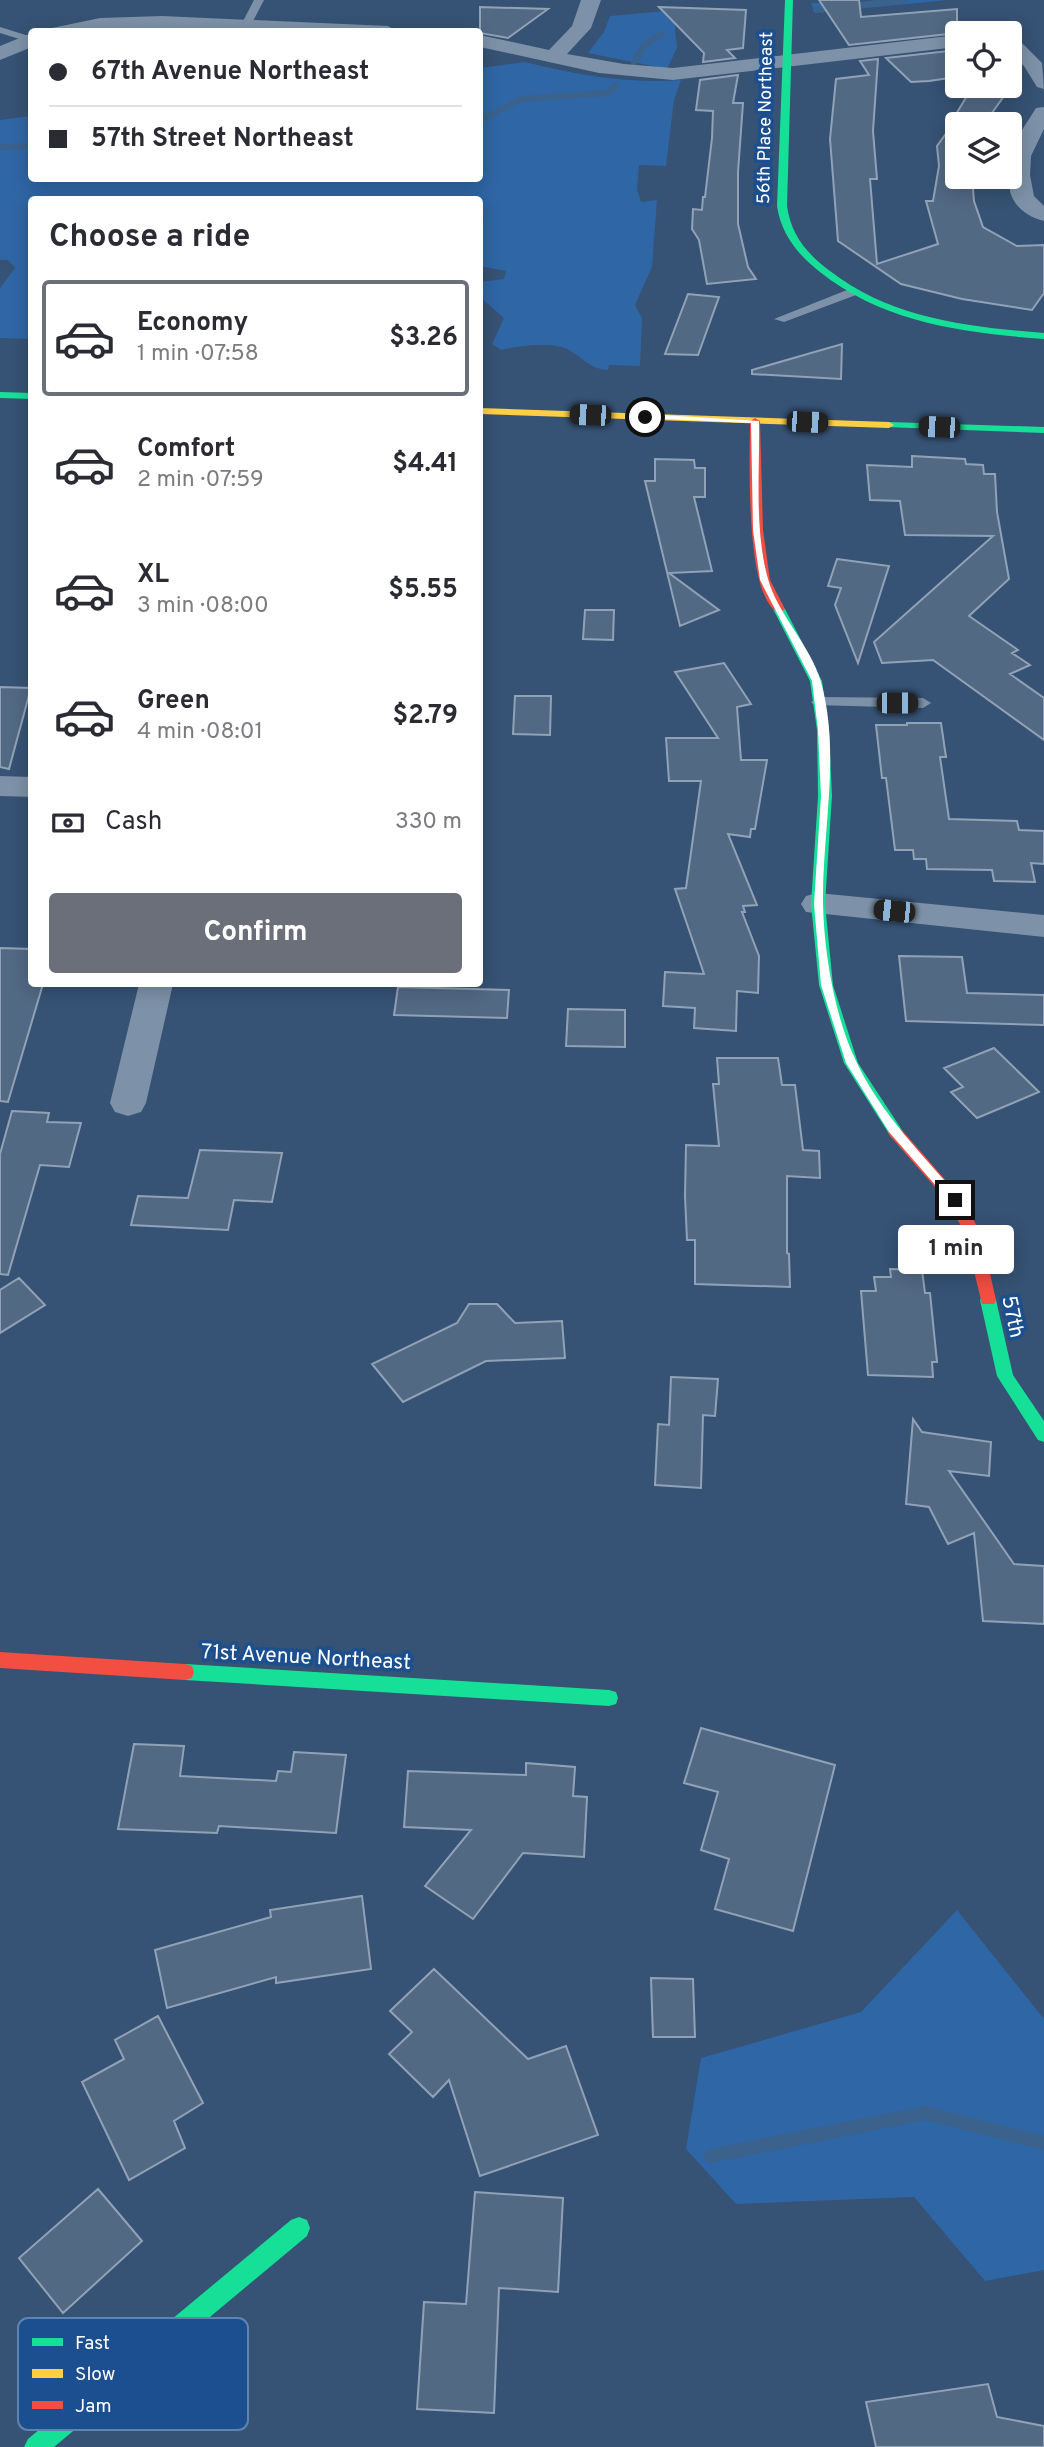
<!DOCTYPE html>
<meta charset="utf-8">
<style>
:root{--surface:#fff;--page:#f2f2f3;--text:#2b2b33;--muted:#7c7c81;--line:#e1e1e2;--accent:#6b6f79}
body{margin:0;font-family:Overpass,sans-serif;background:var(--page);color:var(--text);height:100vh;display:flex;flex-direction:column;font-size:26px;white-space:nowrap}
*{box-sizing:border-box;margin:0}
p{font-size:23px;color:var(--muted)}
.icon{flex:none;width:38px;height:38px;fill:none;stroke:currentColor;stroke-width:2;stroke-linecap:round;stroke-linejoin:round}
.map{position:relative;flex:1;overflow:hidden}
.details{position:absolute;left:28px;top:196px;width:455px;height:791px;display:flex;flex-direction:column;background:var(--surface);border-radius:7px;box-shadow:0 4px 18px #0003}
.details>*{flex:none}
.hud{position:absolute;left:28px;top:28px;width:455px;height:154px;border-radius:7px;box-shadow:0 4px 18px #0003;display:grid;align-content:center;height:154px;padding:0 21px;background:var(--surface)}
.tools{position:absolute;left:945px;top:21px;display:grid;gap:14px}
.tools a{display:grid;place-items:center;width:77px;height:77px;border-radius:7px;background:var(--surface);box-shadow:0 4px 18px #0003;font-size:35px}
.end{position:absolute;width:32px;height:32px;margin:-16px;border:9px solid #fff;background:#111;box-shadow:0 0 0 4px #111}
.from{border-radius:50%}
.bubble{position:absolute;height:49px;border-radius:7px;background:var(--surface);box-shadow:0 4px 18px #0003;font-size:23px;font-weight:700;line-height:49px;text-align:center}
.car{position:absolute;width:21px;height:42px;margin:-21px -10px;border-radius:9px;box-shadow:0 0 5px 2px #0007;background:linear-gradient(#222 24%,#8ab4d8 0 40%,#222 0 76%,#8ab4d8 0 86%,#222 0)}
.hud b{display:flex;align-items:center;gap:24px;height:66px;font-size:26px}
.hud b+b{border-top:2px solid var(--line)}
.hud i{width:18px;height:18px;background:var(--text)}
ul{padding:0;list-style:none}
li{display:flex;align-items:center;gap:21px;height:116px;margin:0 14px 10px;padding:0 7px;border:4px solid transparent;border-radius:7px}
li div{flex:1}
li b{display:block;font-size:26px}
li em{font-style:normal;font-weight:700}
li.on{border-color:var(--accent)}
li>.icon{width:63px;height:63px;stroke-width:1.5}
h2{padding:0 21px;font-size:32px;line-height:84px}
.pay{display:flex;align-items:center;gap:18px;height:77px;padding:0 21px;font-size:26px}
.pay p{margin-inline-start:auto}
.button{display:flex;gap:14px;margin-top:auto;padding:14px 21px}
.button a{flex:1;height:80px;border-radius:7px;background:var(--accent);color:#fff;font-size:28px;font-weight:700;line-height:80px;text-align:center}
.map>svg:first-child{display:block}
</style>
<div class="map">
<svg width="1044" height="2447" viewBox="0 0 1044 2447">
<rect width="100%" height="100%" fill="#365274"/>
<!-- green -->
<path fill="#2f66a5" d="M876,0H948L815,13L811,3L857,4Z
M677,10L675,29L677,48L667,69L588,53L604,32L610,16Z
M525,62C578,75 626,84 681,80L674,100L666,166L639,165L637,189L641,202L657,200L652,267L635,305L642,318L640,366L609,365L608,370C590,369 584,359 569,350C556,341 516,346 501,350L492,344L504,318L480,297V282L504,279L506,271L480,266V200H32L31,339L0,338V288L15,268L8,260H0V120L31,116L32,178H480V68Z
M957,1910L1044,2019V2270L985,2281L914,2197L736,2204L686,2149L701,2058L861,2012Z"/>
<g fill="none" stroke-linecap="round" stroke-linejoin="round">
<!-- stream-far1 -->
<path stroke="#3b618d" stroke-width="6" d="M816,10L904,0
M634,62L645,45L662,34
M480,120L522,99L607,93L617,85
M0,147L32,146"/>
<!-- stream -->
<path stroke="#3b618d" stroke-width="14" d="M711,2156L925,2113L1044,2143"/>
</g>
<!-- building -->
<path fill="#526984" stroke="#92a2b6" stroke-width="2" d="M819,0H859L861,17L957,9V33L849,45Z
M480,7L548,9L508,38L480,33Z
M659,7L746,10L743,48L727,50L735,58L703,62L704,53Z
M957,50V77L929,81L911,82L886,58Z
M878,59L873,131L877,179H870L877,264L938,244L926,201H933L939,166L937,146L953,124H950L973,86H1010V78H1017L984,124H957V177H972L974,201L983,227L1017,246L1044,245V293L1032,310L962,299L901,284L838,241L830,139L836,79L869,75L860,61Z
M738,75L733,103H743L738,172V224L748,267L756,279L707,284L699,240L692,229L693,209L702,210L703,197H705L712,138L713,111L696,110L700,80Z
M688,294L719,297L698,355L665,354Z
M842,344L841,379L752,374V370Z
M912,456L965,459L966,464L983,465L984,474H995L997,512L1009,579L969,616L1018,650L1012,653L1030,665L1010,674L1044,698V740L933,660L882,663L874,642L993,536L905,535L900,501L870,500L867,465L912,467Z
M655,459L694,460L695,468H705V497H694L712,571L669,573L719,610L680,626L645,481H655Z
M837,559L889,566L858,663L835,605L841,588L828,586Z
M585,610H614L613,640L583,639Z
M724,663L751,704L737,707L741,760H767L755,829H751L750,837L728,834L757,905L743,906L745,912H742L759,956L758,993L737,991L736,1031L694,1028L695,1008L663,1006L665,972L704,974L675,889L686,888L701,781H669L666,738H718L675,672Z
M0,687L31,688L9,769L0,767Z
M515,696H551L550,735L513,734Z
M907,723H941L946,757H940L949,819L1017,821L1019,830L1044,831V864L1031,863L1035,882L994,881L992,870L927,869L926,859H914L913,850H895L886,778H882L876,725H907Z
M0,948L32,949V984H43L8,1102L0,1101Z
M899,956L962,957L967,993L1044,995V1025L906,1021Z
M398,987L509,990L507,1018L394,1015Z
M568,1009L625,1010V1047L566,1046Z
M994,1048L1039,1092L977,1118L951,1092L963,1087L944,1068Z
M717,1058H778L782,1085H795L803,1150L819,1151L820,1178L787,1176V1253L789,1254L790,1287L695,1284V1240H687L685,1196L686,1145L719,1146L713,1084H719Z
M12,1111L49,1113L47,1122L81,1123L69,1167L40,1165L8,1275L0,1274V1154Z
M200,1150L282,1153L272,1202L234,1200L228,1230L131,1225L138,1196L188,1198Z
M890,1269L922,1270L925,1293H930L937,1362H932L933,1377L868,1375L861,1291H876L874,1277H891Z
M19,1278L45,1305L0,1333V1290Z
M469,1304H497L515,1323L562,1321L565,1358L486,1361L403,1402L372,1364L457,1323Z
M671,1377L718,1379L715,1416L703,1415L701,1488L655,1485L658,1424L669,1425Z
M913,1419L922,1432L991,1442L989,1476L949,1471L1014,1564L1044,1566V1624L983,1621L974,1533L948,1544L929,1507L906,1504Z
M701,1728L835,1765L793,1931L715,1909L729,1859L701,1850L718,1792L684,1783Z
M134,1744L184,1746L180,1776L276,1781L278,1771L291,1772L294,1752L346,1755L336,1833L219,1826L217,1833L118,1829Z
M526,1763L575,1767L573,1796L587,1797L584,1857L523,1853L473,1919L425,1886L471,1830L404,1827L408,1771L526,1775Z
M362,1896L371,1969L276,1983V1977L167,2008L155,1950L271,1917L270,1910Z
M434,1969L528,2059L566,2046L598,2135L480,2176L449,2080L433,2097L389,2054L412,2032L390,2011Z
M651,1978L693,1979L695,2037H653Z
M158,2016L203,2103L174,2121L185,2148L129,2180L82,2082L124,2059L115,2040Z
M98,2189L142,2241L63,2313L19,2258Z
M475,2192L563,2198L558,2292L499,2288L494,2413L417,2409L424,2302L466,2304Z
M988,2384L997,2417L1044,2426V2447H876L866,2402Z"/>
<g fill="none" stroke-linecap="round" stroke-linejoin="round">
<!-- lane -->
<path fill="#7d92a8" fill-rule="evenodd" d="M254,0H264L250,27H242L241,25Z
M0,27L32,37V43L0,33Z
M852,288L858,292L856,295L784,322L774,319Z
M819,697L923,698L931,703L923,708L814,705L811,702Z"/>
<!-- street -->
<path fill="#7d92a8" fill-rule="evenodd" d="M581,0H601L591,28L567,54L624,64L673,68L957,35V47L673,80L599,73L480,47V35L549,50L572,26Z
M162,16L388,26L398,32H242L162,28L49,32L52,28L100,18Z
M32,33V47L0,60V46Z
M1010,36L1017,38L1042,63L1044,89L1037,87L1024,66L1010,53Z
M1044,107V129L1031,156L1030,175L1034,196L1044,206V221C1020,215 1005,197 1010,174C1012,164 1009,156 1013,147C1019,133 1028,121 1036,108Z
M0,776L32,777V797L0,796Z
M818,893L1044,915V937L806,912L801,904L806,896Z
M139,984H173L146,1103L141,1112L128,1116L115,1112L110,1103Z"/>
<!-- fast -->
<path fill="#16e098" fill-rule="evenodd" d="M785,0H793L787,206C791,235 807,254 830,271C892,319 969,327 1044,333V339C964,333 884,323 820,272C798,255 781,234 777,206Z
M0,392L32,393V399L0,398Z
M889,422L1044,427V433L885,427L884,425Z
M779,605L785,609L822,681L829,730L832,796L825,904L833,985L858,1063L904,1133L896,1138L891,1137L844,1063L819,985L811,904L818,796L817,730L810,681L773,609Z
M988,1294L994,1296L996,1300L1013,1375L1044,1421V1442L1038,1440L997,1376L980,1300L982,1296Z
M185,1664L609,1690L616,1692L618,1698L616,1704L609,1706L185,1680L178,1678L176,1672L178,1666Z
M299,2217L307,2220L310,2228L307,2236L54,2447H24L28,2439L291,2220Z"/>
<!-- slow -->
<path fill="#ffcf43" fill-rule="evenodd" d="M480,408L889,422L894,425L889,428L480,414Z"/>
<!-- jam -->
<path fill="#f24e42" fill-rule="evenodd" d="M755,418L760,421L763,530L770,580L785,609L779,613C744,598 750,456 750,421Z
M896,1128L901,1129L963,1200L981,1234L996,1300L994,1304H982L965,1234L949,1203L891,1137L888,1133L891,1129Z
M0,1652L185,1664L192,1666L194,1672L192,1678L185,1680L0,1668Z"/>
</g>
<!-- route -->
<path fill="#fff" d="M645,414L759,421C760,472 754,529 768,579C778,615 811,646 821,682C841,754 822,831 823,904C824,953 835,1019 857,1063C881,1114 923,1155 959,1197V1203H951L889,1132L846,1063L821,985L814,904L821,796L818,730L812,681L760,580L753,530L751,423L642,418Z"/>
<g text-anchor="middle" dominant-baseline="central" stroke-width="7" stroke-linejoin="round" paint-order="stroke">
<!-- far-street labels -->
<g font-size="18" fill="#fff" stroke="#1b4f8f">
<text transform="translate(766 118) rotate(-89)">56th Place Northeast</text>
</g>
<!-- street labels -->
<g font-size="21" fill="#fff" stroke="#1b4f8f">
<text transform="translate(1012 1317) rotate(78)">57th</text>
<text transform="translate(306 1658) rotate(3)">71st Avenue Northeast</text>
</g>
</g>
<!-- legend -->
<rect x="18" y="2318" width="230" height="112" rx="10" fill="#1b4f8f" stroke="#5f84b1" stroke-width="2"/>
<rect x="32" y="2338" width="31" height="8" fill="#16e098"/>
<rect x="32" y="2369" width="31" height="9" fill="#ffcf43"/>
<rect x="32" y="2401" width="31" height="8" fill="#f24e42"/>
<g font-size="19" fill="#fff">
<text x="75" y="2349">Fast</text>
<text x="75" y="2380">Slow</text>
<text x="75" y="2412">Jam</text>
</g>
</svg>
<div class="tools">
<a><svg class="icon" aria-label="locate" viewBox="0 0 24 24"><circle cx="12" cy="12" r="6"/><path d="M12 2v4M12 18v4M2 12h4M18 12h4"/></svg></a>
<a><svg class="icon" aria-label="layers" viewBox="0 0 24 24"><path d="M12 4l9 5-9 5-9-5zM3 14l9 5 9-5"/></svg></a>
</div>
<i class="end from" style="left:645px;top:417px"></i>
<i class="end" style="left:955px;top:1200px"></i>
<div class="bubble" style="left:898px;top:1225px;width:116px">1 min</div>
<i class="car" style="left:590px;top:415px;rotate:272deg"></i>
<i class="car" style="left:807px;top:422px;rotate:92deg"></i>
<i class="car" style="left:939px;top:427px;rotate:272deg"></i>
<i class="car" style="left:897px;top:703px;rotate:90deg"></i>
<i class="car" style="left:894px;top:911px;rotate:276deg"></i>
<div class="hud">
<b><i class="from"></i>67th Avenue Northeast</b>
<b><i></i>57th Street Northeast</b>
</div>
<section class="details">
<h2>Choose a ride</h2>
<ul>
<li class="on"><svg class="icon" aria-label="car" viewBox="0 0 24 24"><path d="M5 17H2v-5l4-1 3-4h7l3 4 3 1v5h-3M9 17h6M6 11h13"/><circle cx="7" cy="17" r="2"/><circle cx="17" cy="17" r="2"/></svg><div><b>Economy</b><p>1 min · 07:58</p></div><em>$3.26</em></li>
<li><svg class="icon" aria-label="car" viewBox="0 0 24 24"><path d="M5 17H2v-5l4-1 3-4h7l3 4 3 1v5h-3M9 17h6M6 11h13"/><circle cx="7" cy="17" r="2"/><circle cx="17" cy="17" r="2"/></svg><div><b>Comfort</b><p>2 min · 07:59</p></div><em>$4.41</em></li>
<li><svg class="icon" aria-label="car" viewBox="0 0 24 24"><path d="M5 17H2v-5l4-1 3-4h7l3 4 3 1v5h-3M9 17h6M6 11h13"/><circle cx="7" cy="17" r="2"/><circle cx="17" cy="17" r="2"/></svg><div><b>XL</b><p>3 min · 08:00</p></div><em>$5.55</em></li>
<li><svg class="icon" aria-label="car" viewBox="0 0 24 24"><path d="M5 17H2v-5l4-1 3-4h7l3 4 3 1v5h-3M9 17h6M6 11h13"/><circle cx="7" cy="17" r="2"/><circle cx="17" cy="17" r="2"/></svg><div><b>Green</b><p>4 min · 08:01</p></div><em>$2.79</em></li>
</ul>
<div class="pay"><svg class="icon" aria-label="cash" viewBox="0 0 24 24"><path d="M3 7h18v10H3z"/><circle cx="12" cy="12" r="2"/></svg>Cash<p>330 m</p></div>
<div class="button"><a>Confirm</a></div>
</section>
</div>
